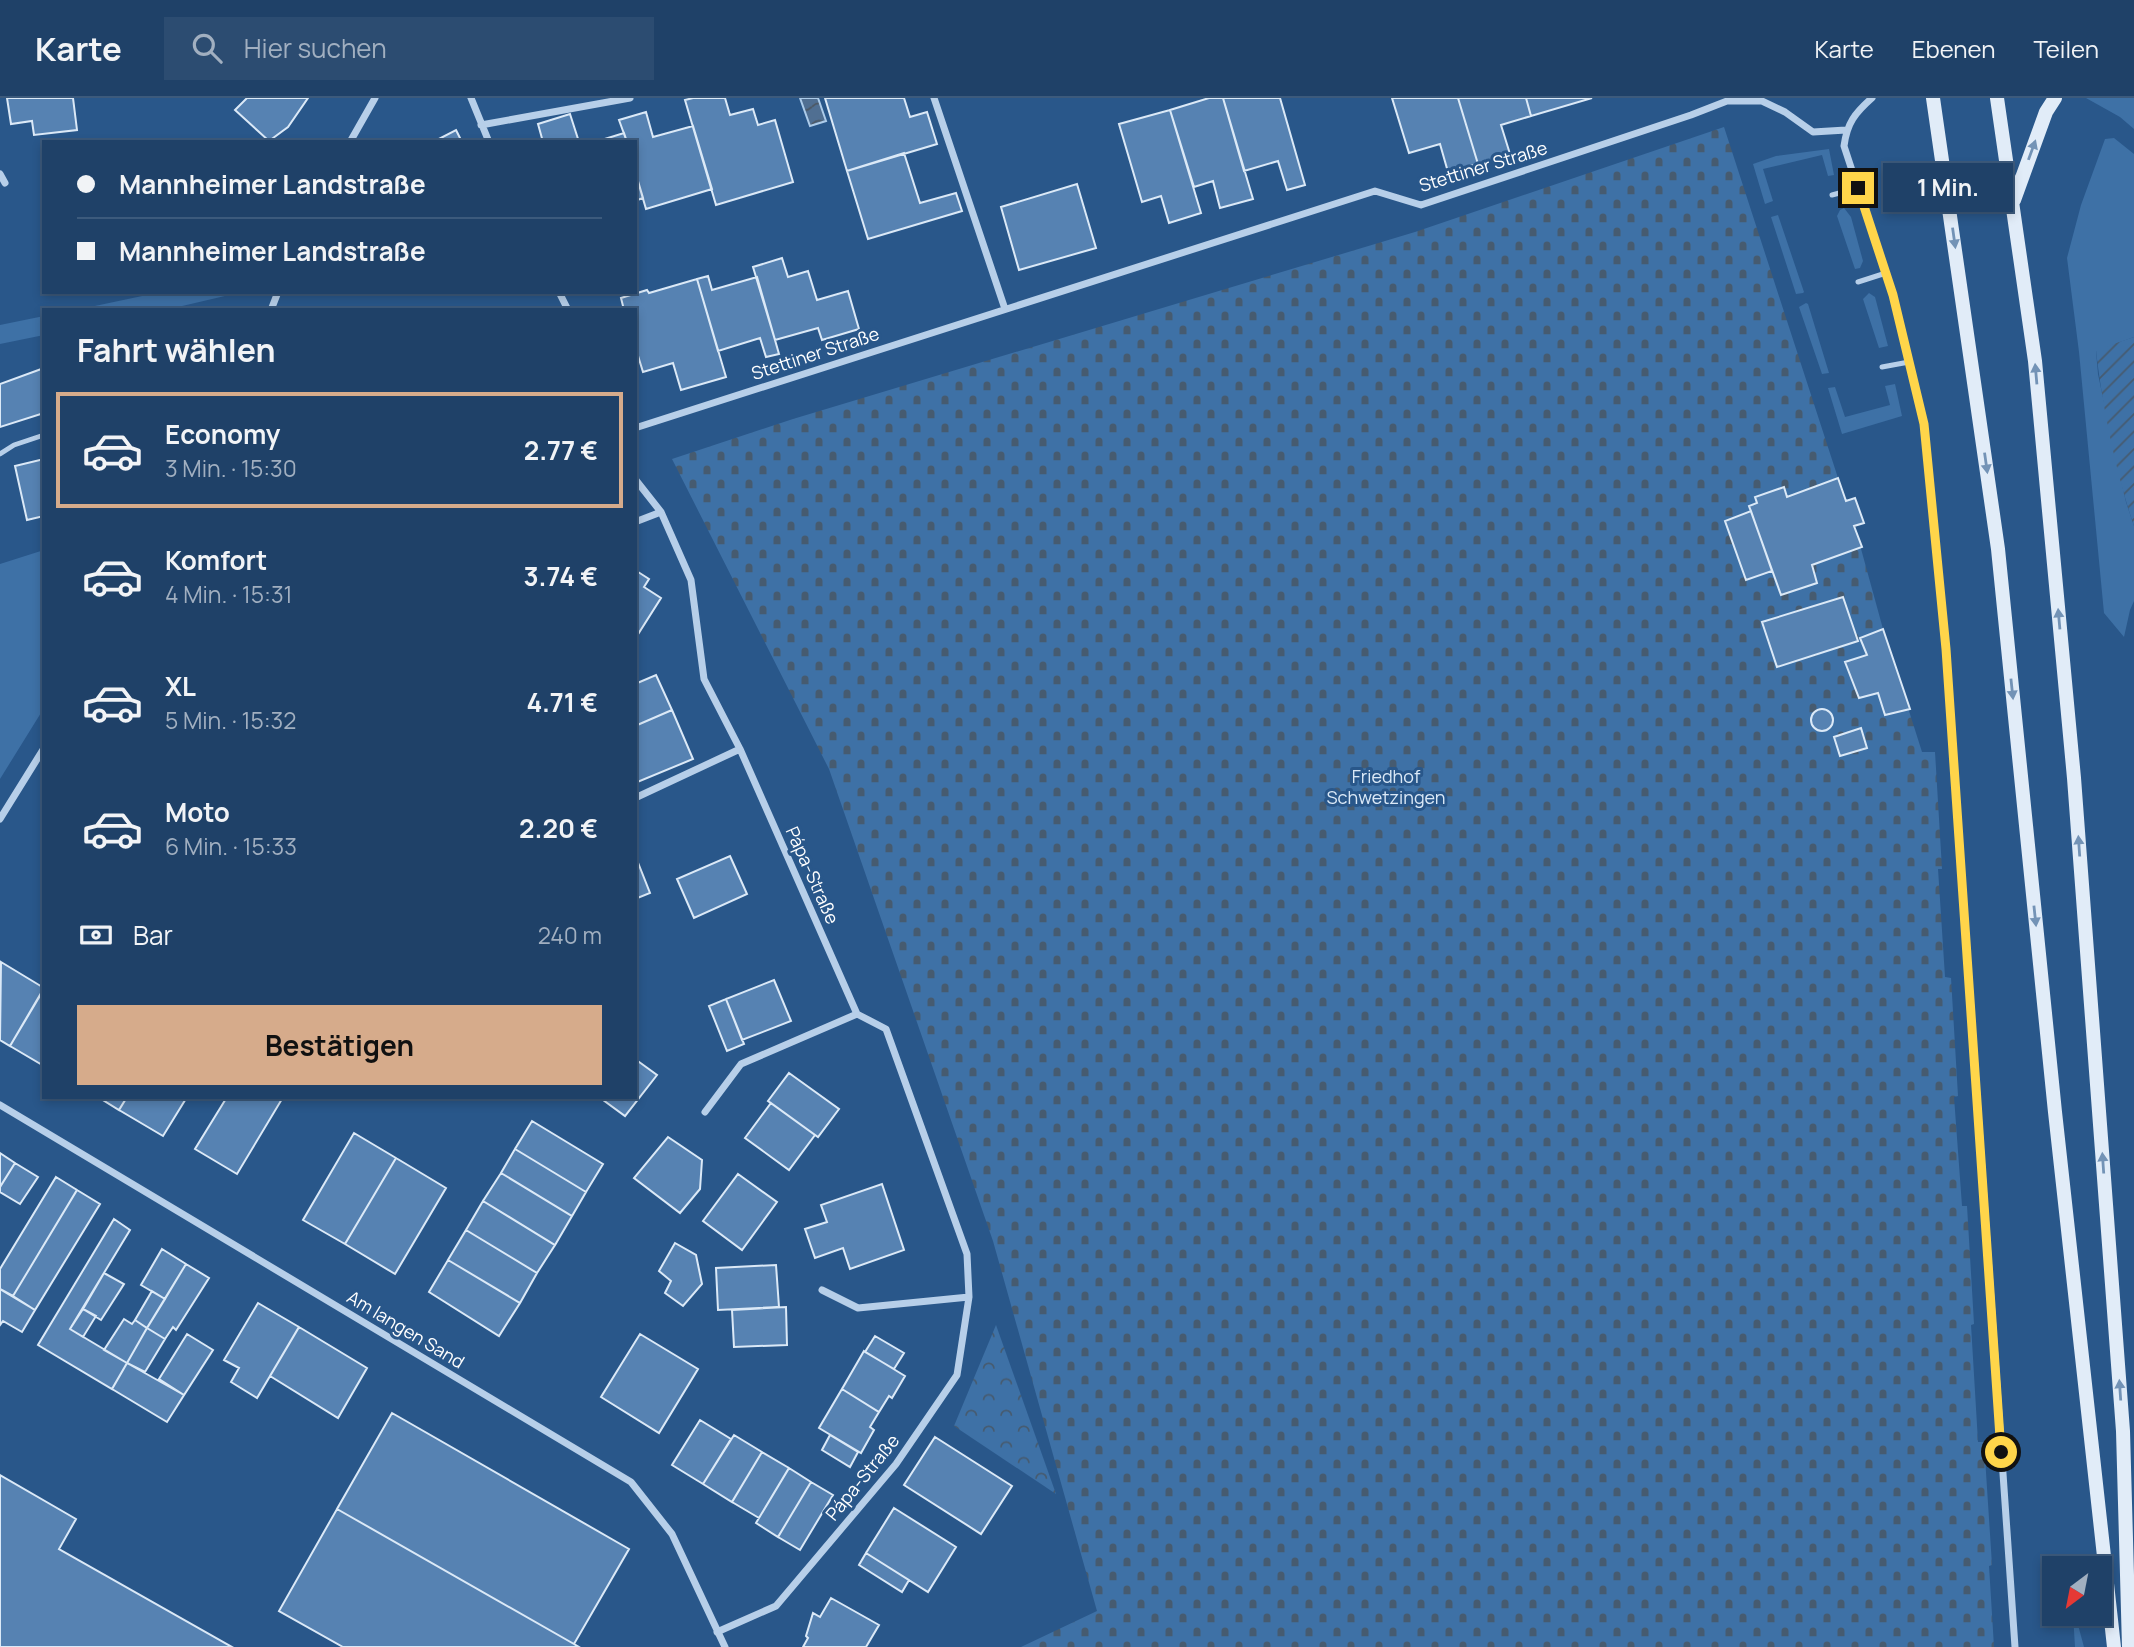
<!DOCTYPE html>
<html lang="de">
<meta charset="utf-8">
<style>
:root{--surface:#1f4168;--page:#2c4c71;--text:#f1f3f6;--muted:#a1afc0;--line:#3c5a7c;--accent:#d6ab8b}
body{margin:0;font-family:Manrope,sans-serif;background:var(--page);color:var(--text);height:100vh;display:flex;flex-direction:column;font-size:26px;white-space:nowrap}
*{box-sizing:border-box;margin:0}
p{font-size:23px;color:var(--muted)}
.icon{flex:none;width:38px;height:38px;fill:none;stroke:currentColor;stroke-width:2;stroke-linecap:round;stroke-linejoin:round}
.map{position:relative;flex:1;overflow:hidden}
.panel{position:absolute;left:42px;top:210px;width:595px;height:791px;display:flex;flex-direction:column;background:var(--surface);border-radius:0px;box-shadow:0 4px 10px #0003,0 0 0 2px var(--line)}
.panel>*{flex:none}
.banner{position:absolute;left:42px;top:42px;width:595px;height:154px;border-radius:0px;box-shadow:0 4px 10px #0003,0 0 0 2px var(--line);display:grid;align-content:center;height:154px;padding:0 35px;background:var(--surface)}
.needle{width:46px;rotate:212deg}
.buttons{position:absolute;left:2042px;top:1458px;display:grid;gap:14px}
.buttons a{display:grid;place-items:center;width:70px;height:70px;border-radius:0px;background:var(--surface);box-shadow:0 4px 10px #0003,0 0 0 2px var(--line);font-size:35px}
.end{position:absolute;width:32px;height:32px;margin:-16px;border:9px solid #ffd54a;background:#111;box-shadow:0 0 0 4px #111}
.from{border-radius:50%}
.bubble{position:absolute;height:49px;border-radius:0px;background:var(--surface);box-shadow:0 4px 10px #0003,0 0 0 2px var(--line);font-size:23px;font-weight:700;line-height:49px;text-align:center}
.banner b{display:flex;align-items:center;gap:24px;height:66px;font-size:26px}
.banner b+b{border-top:2px solid var(--line)}
.banner i{width:18px;height:18px;background:var(--text)}
ul{padding:0;list-style:none}
li{display:flex;align-items:center;gap:21px;height:116px;margin:0 14px 10px;padding:0 21px;border:4px solid transparent;border-radius:0px}
li div{flex:1}
li b{display:block;font-size:26px}
li em{font-style:normal;font-weight:700}
li.active{border-color:var(--accent)}
li>.icon{width:63px;height:63px;stroke-width:1.5}
h2{padding:0 35px;font-size:32px;line-height:84px}
.pay{display:flex;align-items:center;gap:18px;height:77px;padding:0 35px;font-size:26px}
.pay p{margin-inline-start:auto}
.cta{display:flex;gap:14px;margin-top:auto;padding:14px 35px}
.cta a{flex:1;height:80px;border-radius:0px;background:var(--accent);color:#111;font-size:28px;font-weight:700;line-height:80px;text-align:center}
header{display:flex;align-items:center;gap:42px;box-sizing:border-box;height:98px;padding:0 35px;background:var(--surface);border-bottom:2px solid var(--line)}
header strong{font-size:33px}
nav{display:flex;gap:38px;margin-inline-start:auto;font-size:24px}
.search{width:490px;height:63px;background:var(--page);display:flex;align-items:center;gap:18px;box-sizing:border-box;padding:0 24px;border-radius:0px;color:var(--muted);font-size:26px}
.map>svg:first-child{display:block}
</style>
<header>
<strong>Karte</strong>
<div class="search"><svg class="icon" aria-label="search" viewBox="0 0 24 24"><circle cx="10" cy="10" r="6"/><path d="M15 15l6 6"/></svg>Hier suchen</div>
<nav><a>Karte</a><a>Ebenen</a><a>Teilen</a></nav>
</header>
<div class="map">
<svg width="2134" height="1549" viewBox="0 0 2134 1549">
<defs>
<pattern id="cemetery-stones" width="16" height="16" patternUnits="userSpaceOnUse" patternTransform="scale(1.75)"><rect width="16" height="16" fill="#3e71a6"/><path d="M2 7V4a2 2 0 0 1 4 0v3zM10 15v-3a2 2 0 0 1 4 0v3z" fill="#465b70"/></pattern>
<pattern id="park-crowns" width="20" height="18" patternUnits="userSpaceOnUse" patternTransform="scale(1.75)"><rect width="20" height="18" fill="#3e71a6"/><path d="M2 6a3 3 0 1 1 6 0M12 15a3 3 0 1 1 6 0" fill="none" stroke="#465b70"/></pattern>
<pattern id="garden-furrows" width="10" height="10" patternUnits="userSpaceOnUse" patternTransform="scale(1.75)"><rect width="10" height="10" fill="#3e71a6"/><path d="M-1 1l2-2M0 10L10 0M9 11l2-2" fill="none" stroke="#465b70"/></pattern>
<pattern id="water-waves" width="16" height="10" patternUnits="userSpaceOnUse" patternTransform="scale(1.75)"><rect width="16" height="10" fill="#506f92"/><path d="M0 5q4-4 8 0t8 0" fill="none" stroke="#4d5864"/></pattern>
</defs>
<rect width="100%" height="100%" fill="#29578a"/>
<!-- grass -->
<path fill="#3e71a6" d="M2086,0H2134V31L2120,19Z
M2114,40L2134,56V239L2096,253L2098,276L2115,357L2126,404L2134,428V503L2130,512L2124,539L2104,515L2079,254L2067,160L2081,107L2105,41Z
M1829,51L1834,77L1828,78L1822,57L1763,71L1773,103L1765,106L1753,66L1776,58Z
M1844,110L1851,119L1863,163L1860,170L1855,171L1837,118L1840,112Z
M1778,117L1804,194L1803,195L1796,196L1771,119Z
M161,194H242L165,212H76Z
M1869,195L1875,199L1888,248L1879,250L1863,201Z
M1806,205L1808,206L1829,275L1822,276L1799,209Z
M44,218V237L0,246V227Z
M1895,286L1902,318L1842,336L1828,290L1835,289L1845,319L1890,307L1885,288Z
M44,452V610L0,681V466Z
M2073,1516H2075L2084,1549H2075Z"/>
<!-- cemetery -->
<path fill="url(#cemetery-stones)" d="M1724,29L1838,380L1846,402L1855,400L1864,425L1855,429L1883,531L1922,654H1935L1942,771H1938L1945,879L1951,880L1958,998L1954,999L1962,1108H1967L1974,1226L1971,1227L1978,1344H1984L1992,1467L1989,1468L1994,1549H1021L1097,1513L993,1143L829,671L672,361L793,321L1415,134Z"/>
<!-- park -->
<path fill="url(#park-crowns)" d="M996,1227L1056,1396L954,1328Z"/>
<!-- garden -->
<path fill="url(#garden-furrows)" d="M2134,239V428C2116,376 2102,307 2096,252Z"/>
<!-- water -->
<path fill="url(#water-waves)" stroke="#accbe9" stroke-width="2" d="M800,0H818L826,23L810,28Z"/>
<!-- building -->
<path fill="#5682b2" stroke="#dbe9f7" stroke-width="2" d="M7,0H73L77,32L34,37L32,23L11,26Z
M247,0H308L288,29L269,43L235,12Z
M693,0H725L730,17L753,11L758,27L775,22L793,84L716,107L685,2Z
M825,0H904L910,19L927,14L937,46L847,73Z
M1209,0H1223L1253,101L1220,110L1213,83L1194,89L1170,12Z
M1223,0H1280L1305,87L1287,92L1278,63L1244,73Z
M1392,0H1458L1478,66L1448,74L1440,46L1409,55Z
M1458,0H1526L1531,18L1501,27L1510,56L1478,66Z
M1526,0H1592L1531,18Z
M1170,12L1201,115L1169,125L1161,98L1142,104L1119,26Z
M646,14L653,39L693,28L712,91L646,111L635,73V44H627L619,22Z
M570,16L579,44H543L538,26Z
M456,32L462,44H433Z
M624,35L627,44H595Z
M904,55L920,105L956,95L962,113L868,141L847,73Z
M635,73L643,100L635,103Z
M1077,86L1096,150L1019,172L1001,109Z
M782,160L788,179L808,173L817,202L848,193L859,231L822,242L818,230L775,242L753,169Z
M708,178L712,192L757,179L779,256L766,259L760,240L718,253L697,181Z
M697,181L726,279L681,292L673,265L643,274L635,248V212H624L621,200L647,192L649,195Z
M44,270V315L0,329V286Z
M44,361V418L27,422L15,368Z
M1838,380L1846,403L1855,400L1864,425L1854,428L1862,449L1812,467L1817,485L1781,497L1749,408L1757,405L1755,399L1784,389L1787,399Z
M1751,413L1772,473L1746,482L1725,423Z
M635,472L649,481L644,489L661,500L635,541Z
M1843,499L1858,543L1777,569L1762,524Z
M1883,531L1910,611L1885,617L1878,595L1859,600L1845,564L1867,557L1860,540Z
M656,577L672,612L635,628V586Z
M1811 622a11 11 0 1 1 22 0a11 11 0 1 1-22 0Z
M672,612L693,661L635,685V628Z
M1861,630L1867,650L1840,658L1834,639Z
M635,757L650,795L635,801Z
M730,758L747,796L694,820L677,781Z
M1,864L44,890L10,948L0,942Z
M774,882L791,923L742,942L726,901Z
M44,891V968L10,948Z
M726,901L744,946L727,953L709,908Z
M635,961L657,977L625,1018L599,999H635Z
M789,975L839,1011L818,1039L768,1003Z
M98,999H127L119,1012Z
M127,999H187L163,1038L119,1012Z
M227,999L282,1001L237,1076L195,1051Z
M771,1005L815,1037L789,1072L745,1040Z
M532,1023L603,1066L586,1094L515,1051Z
M354,1035L396,1060L345,1146L303,1122Z
M668,1039L702,1062L700,1091L680,1115L634,1080Z
M515,1051L586,1094L572,1118L501,1075Z
M0,1055L15,1065L0,1089Z
M396,1060L446,1090L395,1176L345,1146Z
M15,1065L38,1079L20,1106L0,1094V1089Z
M501,1075L572,1118L555,1147L483,1103Z
M738,1076L777,1104L742,1152L703,1123Z
M56,1079L77,1092L13,1198L0,1191V1171Z
M882,1086L904,1152L850,1171L843,1150L815,1160L805,1131L827,1124L821,1107Z
M77,1092L100,1106L35,1212L13,1198Z
M483,1103L555,1147L537,1175L466,1132Z
M114,1121L130,1132L70,1231L127,1265L112,1291L38,1247Z
M466,1132L537,1175L520,1205L448,1162Z
M675,1145L696,1157L702,1186L683,1208L665,1195L671,1183L659,1173Z
M162,1151L186,1166L165,1201L141,1187Z
M448,1162L520,1205L499,1238L429,1194Z
M186,1166L209,1180L176,1232L173,1229L165,1241L147,1230Z
M776,1167L779,1209L718,1212L716,1170Z
M104,1175L124,1186L101,1222L83,1211Z
M0,1191L35,1212L22,1234L3,1223L0,1227Z
M152,1193L165,1201L147,1230L135,1222Z
M258,1205L299,1229L257,1300L231,1284L239,1270L224,1262Z
M786,1209L787,1247L734,1249L732,1212Z
M83,1211L96,1218L83,1239L70,1231Z
M124,1221L132,1226L135,1222L147,1230L127,1265L104,1252Z
M299,1229L367,1270L338,1320L270,1278Z
M147,1230L165,1241L145,1274L127,1265Z
M187,1236L213,1252L184,1297L159,1281Z
M640,1236L698,1271L659,1335L601,1299Z
M875,1238L904,1255L894,1271L865,1254Z
M864,1253L905,1278L892,1300L889,1298L879,1314L842,1291Z
M127,1265L184,1297L167,1324L112,1291Z
M842,1291L879,1314L870,1329L874,1332L861,1355L819,1330Z
M392,1315L629,1451L574,1546L337,1411Z
M700,1322L731,1341L703,1386L672,1367Z
M734,1337L762,1354L732,1404L703,1386Z
M830,1337L858,1354L850,1369L822,1352Z
M935,1339L1012,1388L981,1436L904,1387Z
M762,1354L789,1370L759,1420L732,1404Z
M789,1370L811,1384L778,1439L756,1425Z
M0,1377L76,1421L59,1451L232,1549H0Z
M811,1384L833,1397L800,1452L778,1439Z
M894,1410L956,1449L928,1494L866,1455Z
M337,1411L574,1546L579,1549H343L279,1513Z
M866,1455L909,1482L902,1494L859,1467Z
M831,1500L879,1527L866,1549H803L808,1540L806,1538L813,1515L820,1519Z"/>
<g fill="none" stroke-linecap="round" stroke-linejoin="round">
<!-- lane -->
<path stroke="#b7cfe9" stroke-width="5" d="M1832,97L1858,90
M1858,184L1886,175
M1882,269L1909,264
M0,356L14,347L44,337"/>
<!-- street -->
<path stroke="#b7cfe9" stroke-width="7" d="M471,0L489,44
M934,0L1005,211
M1872,0C1855,15 1847,25 1844,48L1893,197L1924,326L1946,551L2015,1549
M481,27L630,0
M350,44L375,0
M0,76L5,85
M559,194L568,212
M271,212L278,194
M635,330L1375,93L1421,107L1691,17L1727,3H1762L1785,14L1813,34L1846,32
M635,381L661,414L691,482L704,581L740,651L857,916L886,931L967,1156L969,1199L957,1277L896,1366L776,1508L717,1534
M635,424L661,414
M635,700L740,651
M0,721L44,650
M0,1007L631,1384L672,1436L725,1549
M705,1014L741,966L857,916
M822,1192L858,1210L969,1199"/>
<!-- secondary -->
<path stroke="#e1ecf8" stroke-width="14" d="M1933,0L1998,451L2055,1014L2114,1549
M1997,0L2035,263L2074,680L2123,1333L2129,1549
M2014,102L2046,14L2055,0"/>
</g>
<!-- one-way arrows -->
<defs><path id="oneway-solid" d="M-6-.8H1V-3.2L6.5 0L1 3.2V.8H-6Z" transform="scale(1.75)"/></defs>
<g fill="#7393b6">
<use href="#oneway-solid" transform="translate(2032 52) rotate(-70)"/>
<use href="#oneway-solid" transform="translate(1954 140) rotate(82)"/>
<use href="#oneway-solid" transform="translate(2036 276) rotate(-95)"/>
<use href="#oneway-solid" transform="translate(1986 365) rotate(82)"/>
<use href="#oneway-solid" transform="translate(2059 521) rotate(-95)"/>
<use href="#oneway-solid" transform="translate(2012 591) rotate(84)"/>
<use href="#oneway-solid" transform="translate(2079 748) rotate(-94)"/>
<use href="#oneway-solid" transform="translate(2035 818) rotate(84)"/>
<use href="#oneway-solid" transform="translate(2103 1065) rotate(-94)"/>
<use href="#oneway-solid" transform="translate(2120 1292) rotate(-94)"/>
</g>
<g fill="none" stroke-linecap="round" stroke-linejoin="round">
<!-- route -->
<path stroke="#ffd54a" stroke-width="9" d="M1858,90L1893,197L1924,326L1946,551L2001,1354"/>
</g>
<g text-anchor="middle" dominant-baseline="central" stroke-width="6" stroke-linejoin="round" paint-order="stroke">
<!-- street labels -->
<g font-size="18" fill="#fff" stroke="#29578a">
<text transform="translate(1483 68) rotate(-17)">Stettiner Straße</text>
<text transform="translate(815 255) rotate(-18)">Stettiner Straße</text>
<text transform="translate(813 777) rotate(66)">Pápa-Straße</text>
<text transform="translate(406 1231) rotate(31)">Am langen Sand</text>
<text transform="translate(862 1379) rotate(-51)">Pápa-Straße</text>
</g>
<!-- park labels -->
<g font-size="18" fill="#dbe9f7" stroke="#29578a">
<text x="1386" y="678">Friedhof<tspan x="1386" dy="21">Schwetzingen</tspan></text>
</g>
</g>
</svg>
<div class="buttons">
<a><svg class="needle" viewBox="-14 -14 28 28"><path d="M0-13l5 13h-10z" fill="#e53935"/><path d="M0 13l5-13h-10z" fill="#a1afc0"/></svg></a>
</div>
<i class="end from" style="left:2001px;top:1354px"></i>
<i class="end" style="left:1858px;top:90px"></i>
<div class="bubble" style="left:1883px;top:65px;width:130px">1 Min.</div>
<div class="banner">
<b><i class="from"></i>Mannheimer Landstraße</b>
<b><i></i>Mannheimer Landstraße</b>
</div>
<section class="panel">
<h2>Fahrt wählen</h2>
<ul>
<li class="active"><svg class="icon" aria-label="car" viewBox="0 0 24 24"><path d="M5 17H2v-5l4-1 3-4h7l3 4 3 1v5h-3M9 17h6M6 11h13"/><circle cx="7" cy="17" r="2"/><circle cx="17" cy="17" r="2"/></svg><div><b>Economy</b><p>3 Min. · 15:30</p></div><em>2.77 €</em></li>
<li><svg class="icon" aria-label="car" viewBox="0 0 24 24"><path d="M5 17H2v-5l4-1 3-4h7l3 4 3 1v5h-3M9 17h6M6 11h13"/><circle cx="7" cy="17" r="2"/><circle cx="17" cy="17" r="2"/></svg><div><b>Komfort</b><p>4 Min. · 15:31</p></div><em>3.74 €</em></li>
<li><svg class="icon" aria-label="car" viewBox="0 0 24 24"><path d="M5 17H2v-5l4-1 3-4h7l3 4 3 1v5h-3M9 17h6M6 11h13"/><circle cx="7" cy="17" r="2"/><circle cx="17" cy="17" r="2"/></svg><div><b>XL</b><p>5 Min. · 15:32</p></div><em>4.71 €</em></li>
<li><svg class="icon" aria-label="car" viewBox="0 0 24 24"><path d="M5 17H2v-5l4-1 3-4h7l3 4 3 1v5h-3M9 17h6M6 11h13"/><circle cx="7" cy="17" r="2"/><circle cx="17" cy="17" r="2"/></svg><div><b>Moto</b><p>6 Min. · 15:33</p></div><em>2.20 €</em></li>
</ul>
<div class="pay"><svg class="icon" aria-label="cash" viewBox="0 0 24 24"><path d="M3 7h18v10H3z"/><circle cx="12" cy="12" r="2"/></svg>Bar<p>240 m</p></div>
<div class="cta"><a>Bestätigen</a></div>
</section>
</div>
